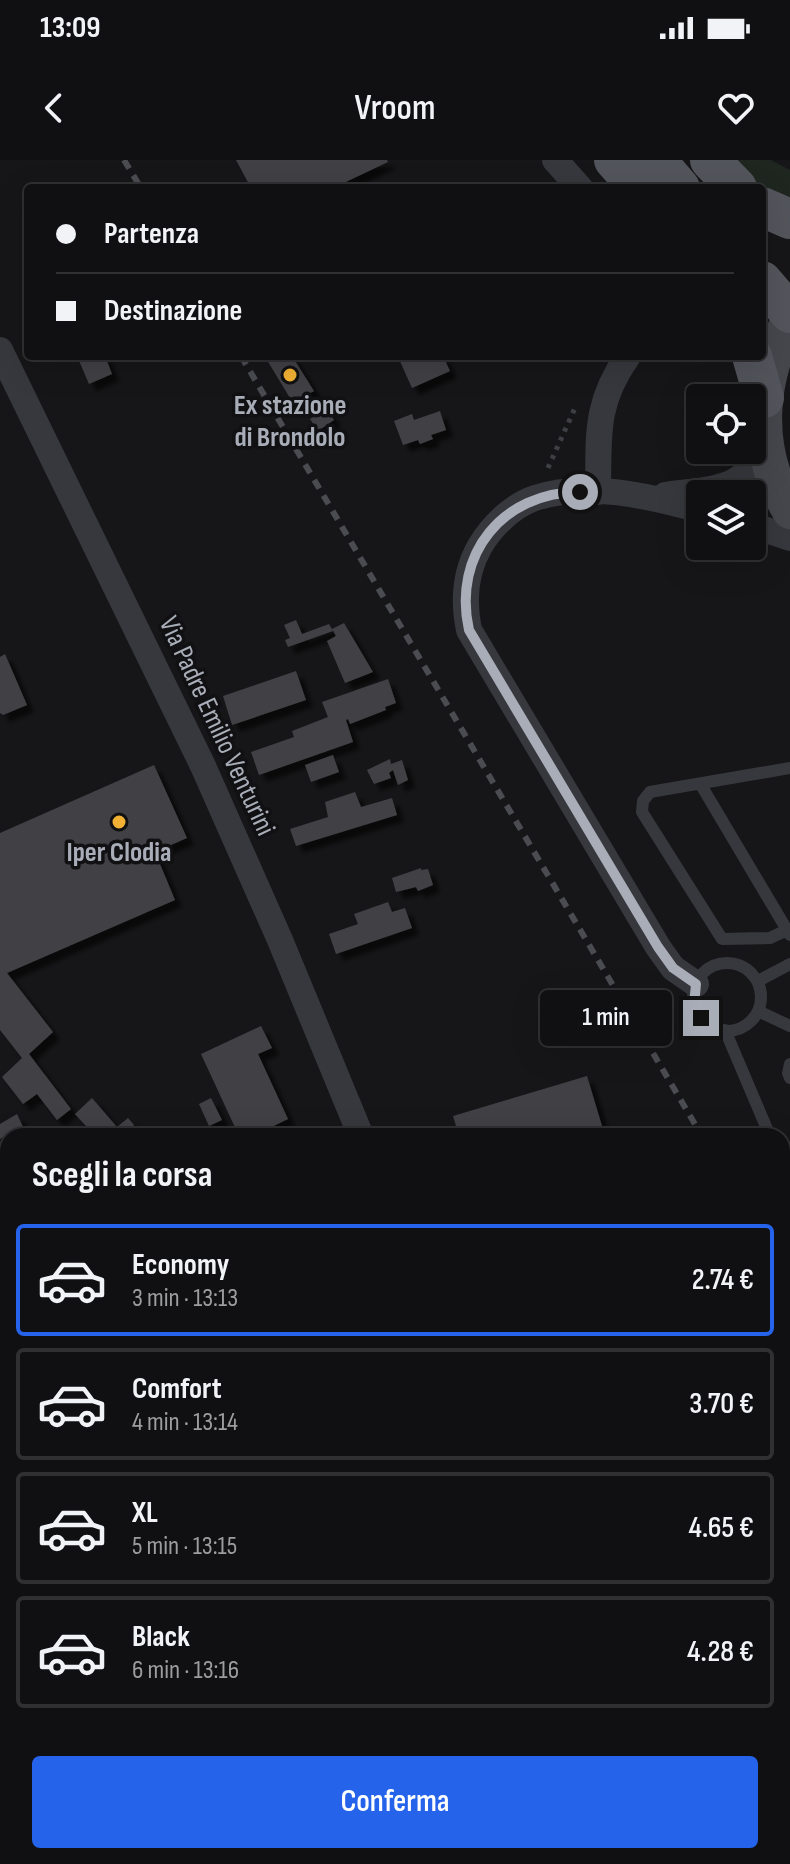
<!DOCTYPE html>
<html lang="it">
<meta charset="utf-8">
<style>
:root{--surface:#101012;--page:#1e1e20;--text:#f1f3f6;--muted:#9c9d9f;--line:#303032;--accent:#2563eb}
body{margin:0;font-family:"Sofia Sans Condensed",sans-serif;background:var(--page);color:var(--text);height:100vh;display:flex;flex-direction:column;font-size:30px;white-space:nowrap}
*{box-sizing:border-box;margin:0}
p{font-size:26px;color:var(--muted)}
.icon{flex:none;width:44px;height:44px;fill:none;stroke:currentColor;stroke-width:2;stroke-linecap:round;stroke-linejoin:round}
.map{position:relative;flex:1;overflow:hidden}
.panel{position:absolute;left:0px;top:968px;width:790px;height:736px;display:flex;flex-direction:column;background:var(--surface);border-radius:24px 24px 0 0;box-shadow:0 8px 32px #0002,0 0 0 2px var(--line)}
.panel>*{flex:none}
.hud{position:absolute;left:24px;top:24px;width:742px;height:176px;border-radius:8px;box-shadow:0 8px 32px #0002,0 0 0 2px var(--line);display:grid;align-content:center;height:176px;padding:0 32px;background:var(--surface)}
.fabs{position:absolute;left:686px;top:224px;display:grid;gap:16px}
.fabs a{display:grid;place-items:center;width:80px;height:80px;border-radius:8px;background:var(--surface);box-shadow:0 8px 32px #0002,0 0 0 2px var(--line);font-size:40px}
.end{position:absolute;width:36px;height:36px;margin:-18px;border:10px solid #a8adb8;background:#111;box-shadow:0 0 0 4px #111}
.from{border-radius:50%}
.bubble{position:absolute;height:56px;border-radius:8px;background:var(--surface);box-shadow:0 8px 32px #0002,0 0 0 2px var(--line);font-size:26px;font-weight:600;line-height:56px;text-align:center}
.hud b{display:flex;align-items:center;gap:28px;height:76px;font-size:30px}
.hud b+b{border-top:2px solid var(--line)}
.hud i{width:20px;height:20px;background:var(--text)}
ul{padding:0;list-style:none}
li{display:flex;align-items:center;gap:24px;height:112px;margin:0 16px 12px;padding:0 16px;border:4px solid var(--line);border-radius:8px}
li div{flex:1}
li b{display:block;font-size:30px}
li em{font-style:normal;font-weight:600}
li.selected{border-color:var(--accent)}
li>.icon{width:72px;height:72px;stroke-width:1.5}
h2{padding:0 32px;font-size:36px;line-height:96px}
.action{display:flex;gap:16px;margin-top:auto;padding:16px 32px}
.action a{flex:1;height:92px;border-radius:8px;background:var(--accent);color:#fff;font-size:32px;font-weight:600;line-height:92px;text-align:center}
.status{display:flex;justify-content:space-between;align-items:center;height:56px;padding:0 40px;background:var(--surface);direction:ltr}
.status svg{height:22px;fill:currentColor}
header{display:flex;justify-content:space-between;align-items:center;height:104px;padding:0 32px;background:var(--surface);font-size:36px;font-weight:600}
.map>svg:first-child{display:block}
</style>
<div class="status"><b>13:09</b><svg viewBox="0 0 49 12"><path d="M0 12V9h3v3zM5 12V6h3v6zM10 12V3h3v9zM15 12V0h3v12zM26 1h20v11H26zM47 4h2v5h-2z"/></svg></div>
<header><svg class="icon" aria-label="back" viewBox="0 0 24 24"><path d="M15 5l-7 7 7 7"/></svg>Vroom<svg class="icon" aria-label="heart" viewBox="0 0 24 24"><path d="M12 20l-8-8c-3-5 5-10 8-4 3-6 11-1 8 4z"/></svg></header>
<div class="map">
<svg width="790" height="1704" viewBox="0 0 790 1704">
<defs>
<filter id="shadow"><feDropShadow dx="7" dy="7" stdDeviation="2" flood-color="#0009"/></filter>
</defs>
<rect width="100%" height="100%" fill="#161618"/>
<!-- green -->
<path fill="#1e261f" d="M724,0H771L790,10V46L762,28H756Z"/>
<!-- building -->
<path fill="#404145" filter="url(#shadow)" d="M236,0H387L388,2L333,28H251Z
M77,196H105L112,214L89,224Z
M273,196H292L314,231L293,243L267,200Z
M405,196H443L450,211L412,228L399,199Z
M327,249L334,260L318,271L310,259Z
M440,251L446,270L431,275L433,279L420,284L418,280L403,285L394,261L412,254L414,260Z
M296,460L302,474L329,464L333,471L288,487L285,480L290,478L284,465Z
M344,463L373,512L345,523L327,481L336,476L332,469Z
M5,494L27,545L3,555L0,553V497Z
M296,511L306,540L232,565L223,536Z
M388,519L396,543L385,547L386,550L350,564L348,559L346,560L353,582L259,615L251,592L294,577L292,571L328,557L322,542Z
M333,595L339,612L311,622L305,605Z
M390,599L391,604L402,600L408,620L398,625L393,610L389,613L391,618L374,624L367,610Z
M154,605L187,678L155,692L175,740L7,813L53,872L29,894L71,949L57,960L37,934L23,944L2,917L22,898L0,870V673Z
M355,632L361,647L392,638L397,655L296,686L290,669L328,657L325,642Z
M421,708V710L428,709L433,725L418,731L416,727L396,732L392,718Z
M388,742L392,752L405,748L412,768L336,794L329,774L358,764L354,754Z
M261,866L272,888L258,894L288,959L253,976H239L201,894Z
M587,916L605,976H459L453,956Z
M92,938L117,967L128,958L134,965L123,976H95L75,954Z
M211,938L222,960L209,966L199,944Z
M17,954L23,967L0,979V964Z
M0,999L8,1009V1032L0,1038Z
M8,1134V1154L0,1137Z
M0,1163L8,1179V1208L0,1212Z
M0,1260L8,1273V1307L2,1311Z
M0,1491L8,1501V1544L0,1537Z
M576,1696H605L608,1701L604,1704H563Z
M650,1696H675L674,1704H649Z"/>
<g fill="none" stroke-linecap="round" stroke-linejoin="round">
<!-- path -->
<path stroke="#3d3f44" stroke-width="5" stroke-dasharray="4 6" stroke-linecap="butt" d="M548,308L575,248
M359,1704L377,1696"/>
<!-- service -->
<path stroke="#37383d" stroke-width="12" d="M790,608L650,632L643,641L642,652L722,779L770,778L787,770L790,775
M701,625L787,770
M693 837a34 34 0 1 1 68 0a34 34 0 1 1-68 0Z
M758,821L790,804
M758,851L790,866
M725,870L770,976
M790,904L788,913L790,918
M782,996L790,1010"/>
<!-- minor -->
<path stroke="#37383d" stroke-width="26" d="M555,0L580,28
M0,190L203,606L280,780L361,976
M598,332C599,277 594,244 628,196
M665,335C714,328 751,333 764,276
M752,365L790,378
M696,824L673,808L658,787L469,470C463,441 465,412 480,386C492,366 512,346 535,338C586,321 650,336 700,350
M0,1096L8,1094
M782,1689L790,1700"/>
<!-- secondary -->
<path stroke="#45474d" stroke-width="36" d="M790,159C758,222 753,289 790,351"/>
<!-- primary -->
<path stroke="#53555c" stroke-width="40" d="M614,0L639,28
M656,0L680,28
M710,0L737,28
M762,47L790,59
M762,121L790,153
M752,196L764,238"/>
<!-- rail -->
<path stroke="#4a4c52" stroke-width="6" stroke-dasharray="10 8" stroke-linecap="butt" d="M124,0L141,28
M241,196L702,976
M782,1111L790,1124"/>
</g>
<g fill="none" stroke-linecap="round" stroke-linejoin="round">
<!-- route -->
<path stroke="#a8adb8" stroke-width="10" d="M580,332C503,332 452,394 469,470L658,787L673,808L696,824L694,845L701,858"/>
</g>
<!-- markers -->
<g fill="#f2b134" stroke="#111113" stroke-width="3">
<circle cx="290" cy="215" r="8"/>
<circle cx="119" cy="662" r="8"/>
</g>
<g text-anchor="middle" dominant-baseline="central" stroke-width="7" stroke-linejoin="round" paint-order="stroke">
<!-- poi labels -->
<g font-size="28" font-weight="bold" fill="#a8adb8" stroke="#111113">
<text x="290" y="245">Ex stazione<tspan x="290" dy="32">di Brondolo</tspan></text>
<text x="119" y="692">Iper Clodia</text>
</g>
<!-- street labels -->
<g font-size="28" fill="#a8adb8" stroke="#111113">
<text transform="translate(217 566) rotate(65)">Via Padre Emilio Venturini</text>
</g>
</g>
</svg>
<div class="fabs">
<a><svg class="icon" aria-label="locate" viewBox="0 0 24 24"><circle cx="12" cy="12" r="6"/><path d="M12 2v4M12 18v4M2 12h4M18 12h4"/></svg></a>
<a><svg class="icon" aria-label="layers" viewBox="0 0 24 24"><path d="M12 4l9 5-9 5-9-5zM3 14l9 5 9-5"/></svg></a>
</div>
<i class="end from" style="left:580px;top:332px"></i>
<i class="end" style="left:701px;top:858px"></i>
<div class="bubble" style="left:540px;top:830px;width:132px">1 min</div>
<div class="hud">
<b><i class="from"></i>Partenza</b>
<b><i></i>Destinazione</b>
</div>
<section class="panel">
<h2>Scegli la corsa</h2>
<ul>
<li class="selected"><svg class="icon" aria-label="car" viewBox="0 0 24 24"><path d="M5 17H2v-5l4-1 3-4h7l3 4 3 1v5h-3M9 17h6M6 11h13"/><circle cx="7" cy="17" r="2"/><circle cx="17" cy="17" r="2"/></svg><div><b>Economy</b><p>3 min · 13:13</p></div><em>2.74 €</em></li>
<li><svg class="icon" aria-label="car" viewBox="0 0 24 24"><path d="M5 17H2v-5l4-1 3-4h7l3 4 3 1v5h-3M9 17h6M6 11h13"/><circle cx="7" cy="17" r="2"/><circle cx="17" cy="17" r="2"/></svg><div><b>Comfort</b><p>4 min · 13:14</p></div><em>3.70 €</em></li>
<li><svg class="icon" aria-label="car" viewBox="0 0 24 24"><path d="M5 17H2v-5l4-1 3-4h7l3 4 3 1v5h-3M9 17h6M6 11h13"/><circle cx="7" cy="17" r="2"/><circle cx="17" cy="17" r="2"/></svg><div><b>XL</b><p>5 min · 13:15</p></div><em>4.65 €</em></li>
<li><svg class="icon" aria-label="car" viewBox="0 0 24 24"><path d="M5 17H2v-5l4-1 3-4h7l3 4 3 1v5h-3M9 17h6M6 11h13"/><circle cx="7" cy="17" r="2"/><circle cx="17" cy="17" r="2"/></svg><div><b>Black</b><p>6 min · 13:16</p></div><em>4.28 €</em></li>
</ul>
<div class="action"><a>Conferma</a></div>
</section>
</div>
